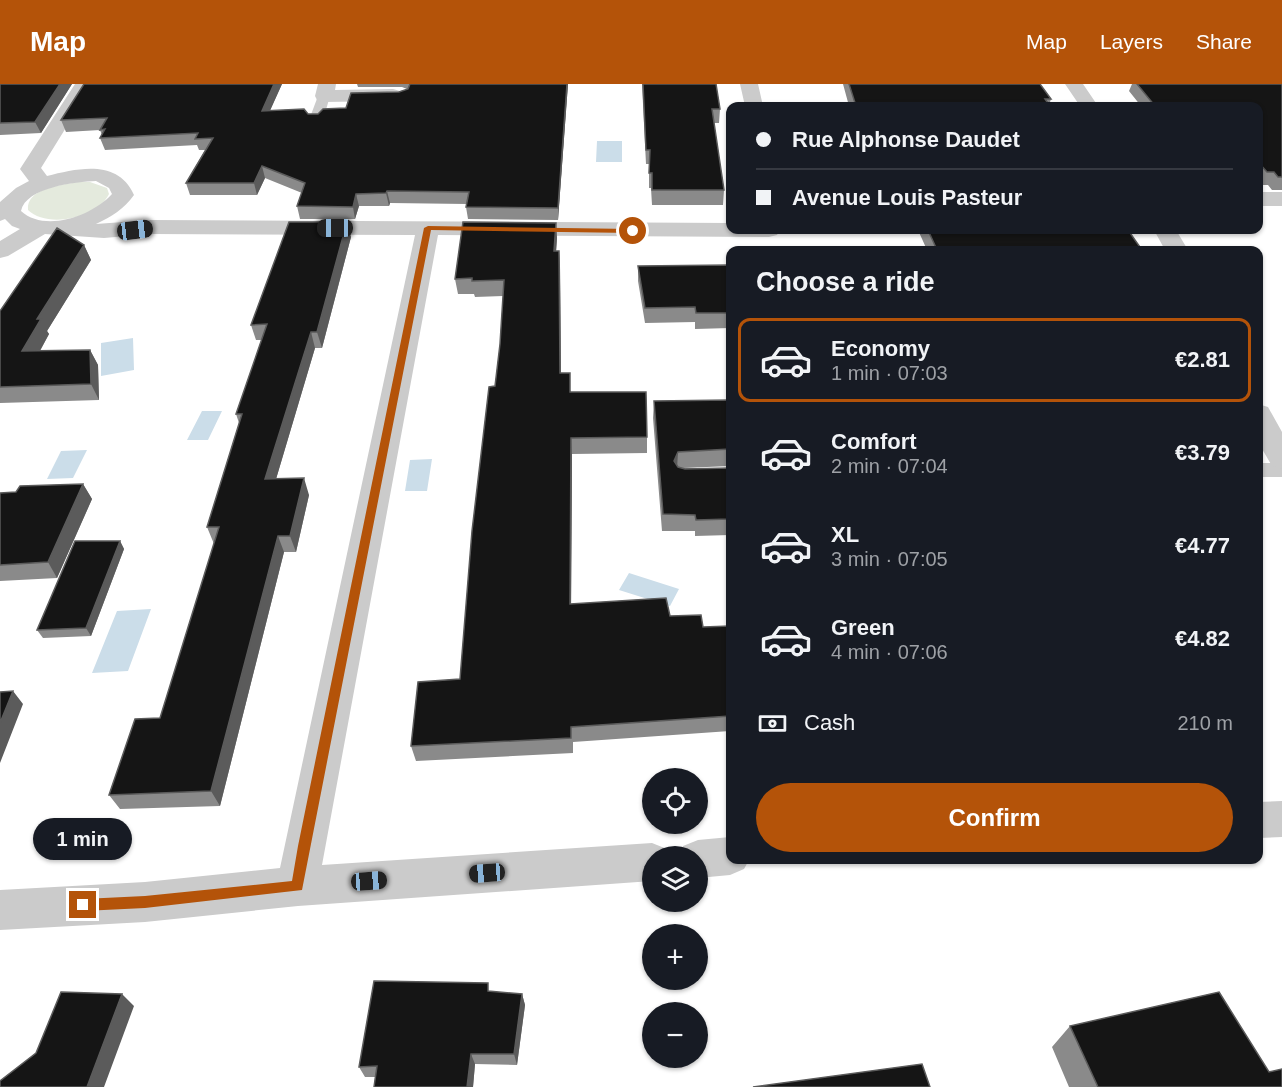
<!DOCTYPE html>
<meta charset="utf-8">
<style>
:root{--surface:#171b24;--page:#20242c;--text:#f1f3f6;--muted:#9ea1a6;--line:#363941;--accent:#b45309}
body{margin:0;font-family:Helvetica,sans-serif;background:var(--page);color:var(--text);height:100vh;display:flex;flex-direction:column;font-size:22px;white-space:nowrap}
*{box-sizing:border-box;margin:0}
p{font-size:20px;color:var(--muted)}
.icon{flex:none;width:33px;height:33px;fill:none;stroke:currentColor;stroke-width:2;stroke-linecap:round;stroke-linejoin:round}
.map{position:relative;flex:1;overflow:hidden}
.panel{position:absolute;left:726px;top:162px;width:537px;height:618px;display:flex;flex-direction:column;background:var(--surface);border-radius:12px;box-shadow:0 2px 4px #0004}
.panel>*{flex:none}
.top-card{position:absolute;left:726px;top:18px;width:537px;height:132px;border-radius:12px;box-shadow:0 2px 4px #0004;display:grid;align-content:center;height:132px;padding:0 30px;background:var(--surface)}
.fabs{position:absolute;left:642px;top:684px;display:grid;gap:12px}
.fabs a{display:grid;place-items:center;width:66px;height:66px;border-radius:50%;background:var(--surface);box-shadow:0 2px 4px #0004;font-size:30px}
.end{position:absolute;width:27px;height:27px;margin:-14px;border:8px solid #b45309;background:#fff;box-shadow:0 0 0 3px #fff}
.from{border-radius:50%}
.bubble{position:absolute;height:42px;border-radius:21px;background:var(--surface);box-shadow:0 2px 4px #0004;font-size:20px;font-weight:700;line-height:42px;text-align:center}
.car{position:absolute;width:18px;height:36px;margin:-18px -9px;border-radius:8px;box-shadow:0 0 4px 2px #0007;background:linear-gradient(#222 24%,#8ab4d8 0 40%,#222 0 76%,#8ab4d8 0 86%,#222 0)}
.top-card b{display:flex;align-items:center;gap:21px;height:57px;font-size:22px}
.top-card b+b{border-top:2px solid var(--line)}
.top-card i{width:15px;height:15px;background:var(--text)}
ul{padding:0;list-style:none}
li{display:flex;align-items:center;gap:18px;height:84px;margin:0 12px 9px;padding:0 18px;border:3px solid transparent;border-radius:12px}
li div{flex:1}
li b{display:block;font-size:22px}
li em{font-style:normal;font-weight:700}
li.selected{border-color:var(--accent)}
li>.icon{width:54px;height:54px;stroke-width:1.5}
h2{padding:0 30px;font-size:27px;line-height:72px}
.pay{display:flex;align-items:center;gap:15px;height:66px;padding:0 30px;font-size:22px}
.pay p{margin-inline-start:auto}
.cta{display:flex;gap:12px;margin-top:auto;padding:12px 30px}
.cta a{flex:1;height:69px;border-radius:36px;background:var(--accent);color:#fff;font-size:24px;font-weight:700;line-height:69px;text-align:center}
header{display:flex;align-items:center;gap:36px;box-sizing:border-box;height:84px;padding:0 30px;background:var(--accent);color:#fff}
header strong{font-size:28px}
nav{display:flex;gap:33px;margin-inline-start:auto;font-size:21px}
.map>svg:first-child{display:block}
</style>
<header>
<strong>Map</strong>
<nav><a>Map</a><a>Layers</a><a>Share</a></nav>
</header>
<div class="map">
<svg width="1282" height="1003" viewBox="0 0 1282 1003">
<rect width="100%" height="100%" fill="#fff"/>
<!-- green -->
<path fill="#e4eadd" d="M78,98H90L107,104L109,110C98,134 47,145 28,126C26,104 62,101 78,98Z"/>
<!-- water -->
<path fill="#cbdde9" d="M597,57H622V78H596Z
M133,254L134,286L101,292V259Z
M202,327H222L208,356H187Z
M87,366L73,394L47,395L61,367Z
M432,375L427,407H405L410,376Z
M629,489L679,505L670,522L619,506Z
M151,525L128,587L92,589L117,527Z"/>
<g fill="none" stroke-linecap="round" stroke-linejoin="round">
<!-- lane -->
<path fill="#cbcbcb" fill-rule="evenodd" d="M324,8L330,12L323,36L321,39H311L309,36L318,12Z
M1258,379H1282V393H1258Z"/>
<!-- street -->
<path fill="#cbcbcb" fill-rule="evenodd" d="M75,0H93L41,84L47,92C79,84 118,75 134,111C124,125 111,133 96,140L150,136L730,139V146H780L777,151L769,153L438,151L322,781L652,759L667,765L670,772H652V797L298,822L145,838L0,846V806L145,798L280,784L415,151L150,150L104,154L45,150L8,172L0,174V157L20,145L12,142L5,135L0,137V118L16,104L29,97L20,85ZM96,97L109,104L112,110C92,132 45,149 21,127C26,103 76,98 96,97Z
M318,0H336L335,6L393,5L400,7L402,11L400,15L393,17L324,18L317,16L315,12Z
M740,0H758L763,22H745Z
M1065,0H1083L1098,22H1080Z
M1258,108H1282V122H1258Z
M1154,146H1176L1188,166H1165Z
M1258,320L1268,323L1282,348V385L1272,382L1258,358Z
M1282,717V753L1258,754V718Z
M730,753V776H749L744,785L730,791L698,794V772H679L683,762L698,756Z"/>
</g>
<!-- wall -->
<path fill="#8a8a8a" d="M0,0H72L41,49L0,51Z
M84,0H282L270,26L308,30H318L346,24L407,5L402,3H358L357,0H568L558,136L468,135L466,123L467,120L390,119L389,122H359L355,135H300L297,122L302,109L265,94L257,111H190L186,99L205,66H199L197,61L105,66L100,54L102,51L100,46L66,48L61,36Z
M642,0H716L720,25L719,39H714L724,106L723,121H652L651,104H649V80H646Z
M843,0H1040L1051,15L1049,21L1050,22H849Z
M1132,0H1282V106H1272L1268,101H1261L1258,98V22H1141L1129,7Z
M556,139L557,154L556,167H559L560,182L561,289L571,308L647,353V369L572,370L571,520L670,532L703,543L730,542V647L573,658V669L416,677L411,662L460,595L500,260L503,212L475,213L474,210H458L455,195Z
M918,146H1128L1142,166H927Z
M351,153L322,264H315L276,395L309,411L296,468H284L220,722L120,725L109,711L160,634L214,460L207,443L239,339L236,330L262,256H256L251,241Z
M84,161L91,176L47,247L49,250L40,267L90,266L98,281L99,316L0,319V227Z
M730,181V244L695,245V238L645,239L638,197V182Z
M730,316V382L684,384H730V451L695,452V447H662L653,334L654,317Z
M83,400L92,415L57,494L0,497V409L16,408Z
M120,457L124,465L91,552L43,554L37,546Z
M491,908L522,910L525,921L517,981L475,980L473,1003H374L375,993H365L359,983Z
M1070,942L1269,988L1282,1003H1069L1052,963Z"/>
<!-- shaded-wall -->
<path fill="#5b5b5b" d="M60,0H72L41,49L35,38Z
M274,0H282L265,38L262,27Z
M567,0H568L558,136V124Z
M262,82L265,94L257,111L254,99Z
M387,107L390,119L389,122L386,109Z
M356,110L359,122L355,135L353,123Z
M347,138L351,153L322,264L317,248Z
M556,139L557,154L555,183L554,167Z
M84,161L91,176L47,247L49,250L31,283L22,267L37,235Z
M559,167L560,182L561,305L560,289Z
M311,248L315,264L271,412L265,395Z
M90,266L98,281L99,316L91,300Z
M571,354L572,370L571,536L570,520Z
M678,368L677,385L674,377Z
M304,394L309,411L296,468L290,452Z
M83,400L92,415L57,494L48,478Z
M278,452L284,468L220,722L211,707Z
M120,457L124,465L91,552L86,544Z
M13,607L23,620L0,679V639Z
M122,910L134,922L104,1003H87Z
M522,910L525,921L517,981L514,970Z
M471,970L475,980L473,1003H467Z"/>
<!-- building -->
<path fill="#151515" stroke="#5b5b5b" stroke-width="1.5" d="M0,0H60L35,38L0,39Z
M84,0H274L262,27L304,25L308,30H318L323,25L346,24L351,9L399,8L408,5L410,0H567L558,124L466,123L469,108L387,107L386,109L356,110L353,123L297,122L305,99L262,82L254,99H186L213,54L195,55L198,49L100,54L105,45L100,46L107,34L61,36Z
M643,0H716L720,25H712L724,106H652V89H649L650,66H646Z
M849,0H1040L1051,15H1045L1050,22H856Z
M1137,0H1282V93H1278L1274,88H1267L1258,78V22H1155Z
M289,138H347L317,248H311L265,395L304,394L290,452H278L211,707L109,711L135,635L160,634L219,443H207L242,330H236L267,240L251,241Z
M463,138L556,139L554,167H559L560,289H570V308H646L647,353L571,354L570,520L666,514L670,532L701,531L703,543L730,542V632L571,643V654L411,662L418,598L460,595L472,447L489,303L495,302L500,260L504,196L472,197V194L455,195Z
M57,144L84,161L37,235H41L22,267L90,266L91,300L0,303V227Z
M928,146H1128L1142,166H937Z
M730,181V229H696L695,223L645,224L638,182Z
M730,316V365L678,368L674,377L678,383L685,385L730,384V435L696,436L695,431L663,430L654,317Z
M83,400L48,478L0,481V409L16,408L20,402Z
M75,457H120L86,544L37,546Z
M13,607L0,639V608Z
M374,897L488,899V907L522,910L514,970H471L467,1003H374L377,982L359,983Z
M61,908L122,910L87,1003H0V997L36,969Z
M1219,908L1269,988L1282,985V1003H1098L1070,942Z
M922,980L930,1003H753Z"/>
<!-- route -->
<path fill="#b45309" d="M428,142L633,145L636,147L633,149L431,146L302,806L145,824L83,827L78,826L77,821L83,815L145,812L292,797L298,762L424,144Z"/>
</svg>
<div class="fabs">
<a><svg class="icon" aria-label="locate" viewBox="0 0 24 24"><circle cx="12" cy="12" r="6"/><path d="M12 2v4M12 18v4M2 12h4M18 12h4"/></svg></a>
<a><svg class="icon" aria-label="layers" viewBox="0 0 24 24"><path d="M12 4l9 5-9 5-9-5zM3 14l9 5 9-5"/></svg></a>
<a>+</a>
<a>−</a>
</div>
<i class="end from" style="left:633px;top:147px"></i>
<i class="end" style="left:83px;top:821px"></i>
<div class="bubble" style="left:33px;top:734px;width:99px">1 min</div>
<i class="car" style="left:335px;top:144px;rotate:270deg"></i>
<i class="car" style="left:135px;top:146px;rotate:83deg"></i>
<i class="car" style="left:487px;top:789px;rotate:266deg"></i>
<i class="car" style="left:369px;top:797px;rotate:86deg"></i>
<div class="top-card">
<b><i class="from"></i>Rue Alphonse Daudet</b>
<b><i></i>Avenue Louis Pasteur</b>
</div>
<section class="panel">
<h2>Choose a ride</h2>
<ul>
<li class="selected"><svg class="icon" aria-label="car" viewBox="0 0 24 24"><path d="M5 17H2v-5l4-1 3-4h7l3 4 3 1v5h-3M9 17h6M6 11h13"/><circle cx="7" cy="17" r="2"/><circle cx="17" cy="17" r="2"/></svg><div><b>Economy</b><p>1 min · 07:03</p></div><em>€2.81</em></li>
<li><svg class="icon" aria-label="car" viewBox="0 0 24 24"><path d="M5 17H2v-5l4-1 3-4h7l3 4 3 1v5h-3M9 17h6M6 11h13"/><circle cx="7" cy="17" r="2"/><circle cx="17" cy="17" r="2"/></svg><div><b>Comfort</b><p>2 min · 07:04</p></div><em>€3.79</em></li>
<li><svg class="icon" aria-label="car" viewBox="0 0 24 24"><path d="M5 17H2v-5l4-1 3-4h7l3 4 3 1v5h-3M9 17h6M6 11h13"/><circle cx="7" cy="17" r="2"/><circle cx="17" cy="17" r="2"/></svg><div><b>XL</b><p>3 min · 07:05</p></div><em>€4.77</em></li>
<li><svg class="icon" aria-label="car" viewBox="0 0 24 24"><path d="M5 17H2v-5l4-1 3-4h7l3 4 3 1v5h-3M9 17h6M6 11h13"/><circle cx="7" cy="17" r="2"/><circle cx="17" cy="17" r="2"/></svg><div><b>Green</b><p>4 min · 07:06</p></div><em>€4.82</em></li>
</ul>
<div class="pay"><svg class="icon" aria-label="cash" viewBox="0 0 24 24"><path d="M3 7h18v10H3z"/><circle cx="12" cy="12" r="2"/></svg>Cash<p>210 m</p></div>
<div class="cta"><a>Confirm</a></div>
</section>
</div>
